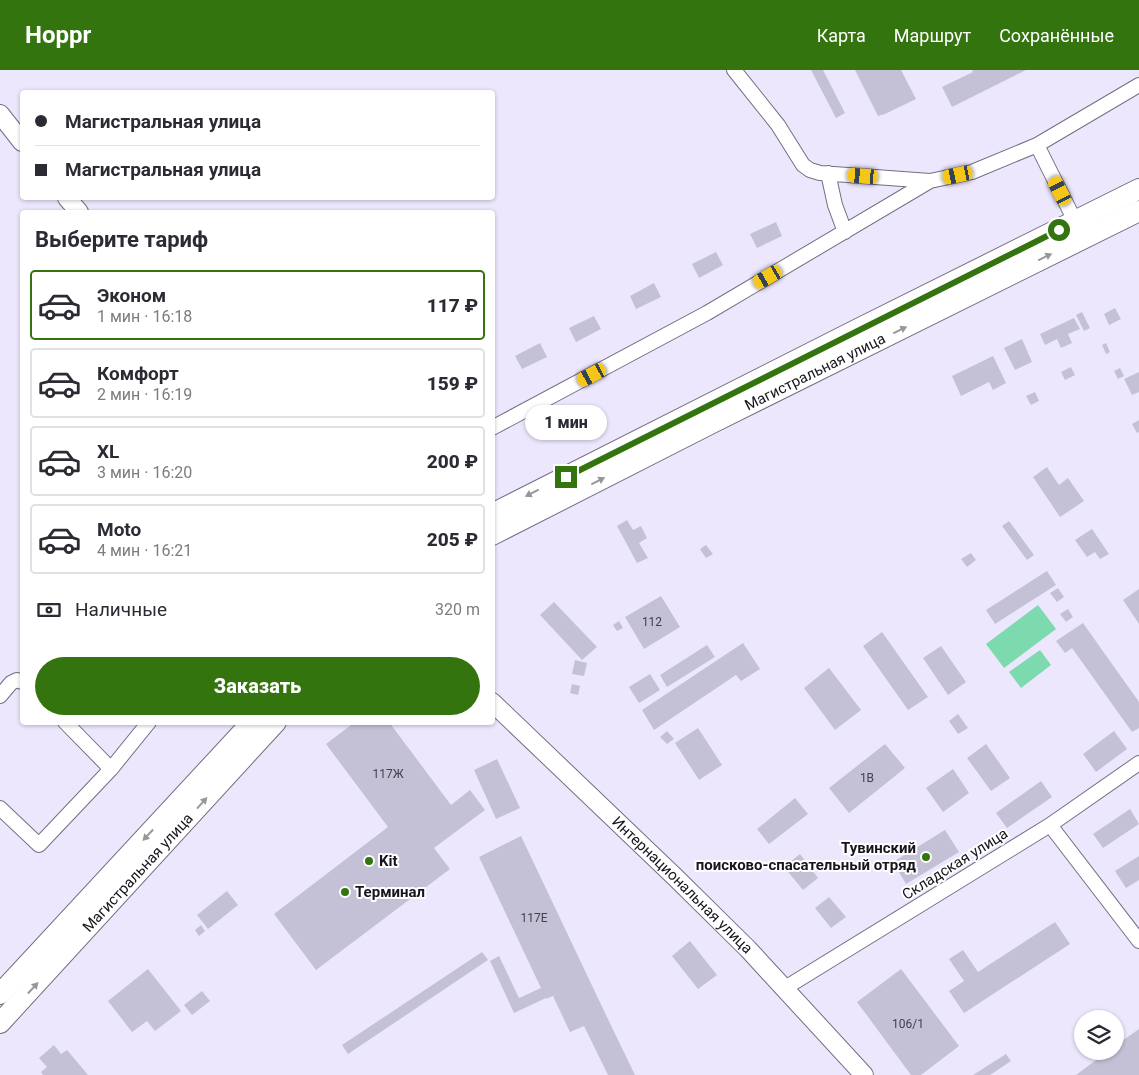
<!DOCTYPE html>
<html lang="ru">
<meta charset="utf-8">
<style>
:root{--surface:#fff;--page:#f2f2f3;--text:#2b2b33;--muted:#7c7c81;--line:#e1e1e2;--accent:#34740e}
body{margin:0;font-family:Roboto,sans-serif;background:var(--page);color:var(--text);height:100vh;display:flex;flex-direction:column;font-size:19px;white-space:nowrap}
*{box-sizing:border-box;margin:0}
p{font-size:16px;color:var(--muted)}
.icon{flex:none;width:28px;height:28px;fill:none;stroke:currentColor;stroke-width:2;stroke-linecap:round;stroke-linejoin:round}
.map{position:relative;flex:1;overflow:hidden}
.side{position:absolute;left:20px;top:140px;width:475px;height:515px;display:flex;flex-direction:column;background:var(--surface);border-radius:5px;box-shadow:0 1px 4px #0004}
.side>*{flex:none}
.guide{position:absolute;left:20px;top:20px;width:475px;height:110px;border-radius:5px;box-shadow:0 1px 4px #0004;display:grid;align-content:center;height:110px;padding:0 15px;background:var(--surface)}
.controls{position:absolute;left:1074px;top:940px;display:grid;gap:10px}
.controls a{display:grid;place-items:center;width:50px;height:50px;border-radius:50%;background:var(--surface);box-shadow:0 1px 4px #0004;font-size:25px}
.end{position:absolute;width:22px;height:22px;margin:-11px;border:6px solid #34740e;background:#fff;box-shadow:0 0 0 2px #fff}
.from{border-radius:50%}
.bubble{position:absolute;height:35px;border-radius:18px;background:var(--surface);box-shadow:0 1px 4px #0004;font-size:16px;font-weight:800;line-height:35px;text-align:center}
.car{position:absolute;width:15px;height:30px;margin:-15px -8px;border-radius:6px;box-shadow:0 0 4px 1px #0007;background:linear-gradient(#f5c518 24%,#345 0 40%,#f5c518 0 76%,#345 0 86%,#f5c518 0)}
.guide b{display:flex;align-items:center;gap:18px;height:48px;font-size:19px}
.guide b+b{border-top:1px solid var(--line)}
.guide i{width:12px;height:12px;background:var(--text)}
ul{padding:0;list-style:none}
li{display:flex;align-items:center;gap:15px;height:70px;margin:0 10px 8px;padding:0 5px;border:2px solid var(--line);border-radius:5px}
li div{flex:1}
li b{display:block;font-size:19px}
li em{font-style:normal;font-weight:800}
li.active{border-color:var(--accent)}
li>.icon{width:45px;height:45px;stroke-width:1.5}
h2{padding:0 15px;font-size:22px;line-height:60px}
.pay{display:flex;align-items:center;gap:12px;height:55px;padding:0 15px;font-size:19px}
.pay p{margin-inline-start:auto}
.action{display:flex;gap:10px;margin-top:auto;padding:10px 15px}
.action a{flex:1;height:58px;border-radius:30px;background:var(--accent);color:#fff;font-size:20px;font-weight:800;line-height:58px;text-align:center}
header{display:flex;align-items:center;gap:30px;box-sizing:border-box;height:70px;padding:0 25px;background:var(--accent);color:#fff}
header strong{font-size:24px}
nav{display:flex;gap:28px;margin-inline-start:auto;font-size:18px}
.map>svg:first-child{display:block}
</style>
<header>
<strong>Hoppr</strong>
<nav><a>Карта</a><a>Маршрут</a><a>Сохранённые</a></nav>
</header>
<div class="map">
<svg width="1139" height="1005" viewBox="0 0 1139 1005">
<rect width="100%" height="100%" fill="#ede7fd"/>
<!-- green -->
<path fill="#7cdaae" d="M1038,535L1056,559L1004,598L986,574Z
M1040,580L1051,595L1021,618L1009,602Z"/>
<!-- building -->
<path fill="#c4c1d6" d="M811,0H823L845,43L836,48Z
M855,0H901L916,29L885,44L878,46Z
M972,0H1026L952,37L942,17L973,2Z
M776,152L782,166L757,178L750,164Z
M716,182L723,195L699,208L692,194Z
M654,213L661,227L636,239L630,226Z
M1115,238L1121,249L1109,255L1104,244Z
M1082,242L1090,258L1084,261L1076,245Z
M594,246L601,259L576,272L569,258Z
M1074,248L1080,259L1068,264L1072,273L1061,278L1057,269L1045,275L1040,264Z
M1022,269L1032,292L1015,300L1004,278Z
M540,273L547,287L522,299L515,286Z
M1106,273L1110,282L1106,284L1102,275Z
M993,286L1006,313L993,320L989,312L961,326L952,306Z
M1071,297L1075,305L1065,310L1061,302Z
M1120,298L1124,306L1118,309L1114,301Z
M1139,302V322L1132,325L1124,309Z
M1035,322L1039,331L1031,335L1026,326Z
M1139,350V362L1137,363L1132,354Z
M1047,397L1059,415L1068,408L1084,431L1060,447L1033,407Z
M627,450L633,460L641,456L647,468L639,473L648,488L637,493L617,456Z
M1009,451L1034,485L1027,490L1002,456Z
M1092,459L1109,484L1100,489L1095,482L1087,487L1075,470Z
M706,475L713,484L706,488L700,479Z
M971,483L976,490L967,497L961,489Z
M1047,501L1056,515L995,554L986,540Z
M1058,518L1064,527L1057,532L1050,523Z
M1139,519V554L1123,530Z
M661,526L680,557L644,579L625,547Z
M554,532L597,577L582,590L540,545Z
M1068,539L1073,547L1066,552L1060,544Z
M619,551L623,558L617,561L613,555Z
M1083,553L1139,632V658L1132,662L1072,578L1065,583L1056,571Z
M882,562L928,627L908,640L863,576Z
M743,573L760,599L741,611L736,605L654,660L642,640Z
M707,575L715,587L667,617L660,605Z
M941,576L966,612L948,625L923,588Z
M575,590L587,593L584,606L572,604Z
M829,598L861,640L835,660L804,618Z
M650,604L660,620L639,633L629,617Z
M572,614L580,616L578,625L570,623Z
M958,644L968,658L958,664L949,651Z
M355,652H389L451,735L470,720L485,740L434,778L450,799L316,900L274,844L388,757L326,674Z
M698,658L722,695L699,710L675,673Z
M667,661L674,669L667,674L660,667Z
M1114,661L1127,679L1096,702L1083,684Z
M885,674L905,698L849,743L829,718Z
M986,674L1010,708L991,721L967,688Z
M497,689L520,738L496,749L474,700Z
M953,699L969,723L943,742L926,718Z
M1041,711L1052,727L1007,758L996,743Z
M795,728L808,744L769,774L757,759Z
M1130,739L1139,754L1103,778L1093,764Z
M945,760L959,782L906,814L893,792Z
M521,766L606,945L635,1005H608L584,956L570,962L553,926L546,929V928L514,943L490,891L499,886L519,928L541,918L479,787Z
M800,784L818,808L803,820L784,797Z
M1139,786V810L1126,818L1115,801Z
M227,821L238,835L208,859L197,845Z
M829,827L846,847L831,858L815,838Z
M1055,852L1070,874L964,943L949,921L964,911L949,889L963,880L978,902Z
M201,855L205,861L199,866L195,860Z
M690,871L717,905L698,919L672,886Z
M482,882L488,890L348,984L342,975Z
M148,899L181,941L155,961L147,951L132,962L108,931Z
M901,899L959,976L921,1005H911L857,932Z
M202,921L210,931L192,945L184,935Z
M1139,959V1005H1076L1108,981H1115V976Z
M54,975L61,984L67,980L88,1005H43L41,1002L47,997L39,988Z
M1006,984L1011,991L990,1005H973Z"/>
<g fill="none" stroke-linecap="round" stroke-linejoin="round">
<!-- minor casing -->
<g stroke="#746e82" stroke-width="16">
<path id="minor" d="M734,0L778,55L803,95L810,100L820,103L930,111
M1037,75L1078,157
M828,103L835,135L845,162
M492,358L707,243L930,111L972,102L1037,75L1139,15
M0,626L11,613L17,610L22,612
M65,652L111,699
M0,738L39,775L111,699L149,652
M1050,755L1139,871
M785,918L1050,755L1139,693"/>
</g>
<!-- tertiary casing -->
<g stroke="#746e82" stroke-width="20">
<g id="tertiary">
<path d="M0,44L22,72"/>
<path d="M67,128L79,142"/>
<path id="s1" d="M492,632L675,807L748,879L864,1005"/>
</g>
</g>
<!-- secondary casing -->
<g stroke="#746e82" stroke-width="22">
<g id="secondary">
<path d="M492,444L858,259L1139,119"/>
<path id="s2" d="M492,465L710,354L1139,141"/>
<path d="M0,924L252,652"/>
<path id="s3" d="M0,953L276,652"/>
</g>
</g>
<!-- minor -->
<use href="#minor" stroke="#fff" stroke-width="14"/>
<!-- tertiary -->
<use href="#tertiary" stroke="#fff" stroke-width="18"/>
<!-- secondary -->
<use href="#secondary" stroke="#fff" stroke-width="20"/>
</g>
<!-- one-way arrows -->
<defs><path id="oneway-solid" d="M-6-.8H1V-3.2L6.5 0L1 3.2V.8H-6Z" transform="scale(1.25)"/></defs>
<g fill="#979699">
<use href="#oneway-solid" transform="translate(1045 187) rotate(-26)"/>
<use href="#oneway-solid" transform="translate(900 260) rotate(-26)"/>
<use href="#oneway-solid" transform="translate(598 411) rotate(-27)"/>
<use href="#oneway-solid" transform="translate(532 423) rotate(153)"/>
<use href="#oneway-solid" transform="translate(202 733) rotate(-48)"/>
<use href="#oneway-solid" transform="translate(148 765) rotate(133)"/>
<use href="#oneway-solid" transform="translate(33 918) rotate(-47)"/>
</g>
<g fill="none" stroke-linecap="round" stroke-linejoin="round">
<!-- route -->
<path stroke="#34740e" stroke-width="6" d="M566,407L1059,160"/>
</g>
<!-- markers -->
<g fill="#34740e" stroke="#fff" stroke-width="2">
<circle cx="926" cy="787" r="5"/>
<circle cx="369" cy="791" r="5"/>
<circle cx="345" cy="822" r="5"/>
</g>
<g text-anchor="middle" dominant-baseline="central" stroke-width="4" stroke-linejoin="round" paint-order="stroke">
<!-- number labels -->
<g font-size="12" fill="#43404b">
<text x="652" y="552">112</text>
<text x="388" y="704">117Ж</text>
<text x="867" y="708">1В</text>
<text x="534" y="848">117Е</text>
<text x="908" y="954">106/1</text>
</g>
<!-- street labels -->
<g font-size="15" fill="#18151d" stroke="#fff">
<text stroke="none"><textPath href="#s2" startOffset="362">Магистральная улица</textPath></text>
<text transform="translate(955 794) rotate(-32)">Складская улица</text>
<text stroke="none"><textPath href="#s3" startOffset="204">Магистральная улица</textPath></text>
<text stroke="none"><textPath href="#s1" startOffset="264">Интернациональная улица</textPath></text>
</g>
<!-- poi labels -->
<g font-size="15" font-weight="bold" fill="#18151d" stroke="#fff" text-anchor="start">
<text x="916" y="778" text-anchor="end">Тувинский<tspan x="916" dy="17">поисково-спасательный отряд</tspan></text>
<text x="379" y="791">Kit</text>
<text x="355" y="822">Терминал</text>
</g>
</g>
</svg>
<div class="controls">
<a><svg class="icon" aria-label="layers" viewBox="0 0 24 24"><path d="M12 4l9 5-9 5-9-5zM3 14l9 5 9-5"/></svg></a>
</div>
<i class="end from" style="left:1059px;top:160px"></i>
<i class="end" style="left:566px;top:407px"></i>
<div class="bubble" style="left:525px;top:335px;width:82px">1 мин</div>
<i class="car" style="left:958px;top:105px;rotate:258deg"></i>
<i class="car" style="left:863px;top:106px;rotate:274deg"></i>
<i class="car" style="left:1060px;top:121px;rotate:333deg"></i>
<i class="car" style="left:768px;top:207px;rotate:240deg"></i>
<i class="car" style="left:592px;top:305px;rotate:242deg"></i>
<div class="guide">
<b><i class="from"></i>Магистральная улица</b>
<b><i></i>Магистральная улица</b>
</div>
<section class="side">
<h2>Выберите тариф</h2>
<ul>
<li class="active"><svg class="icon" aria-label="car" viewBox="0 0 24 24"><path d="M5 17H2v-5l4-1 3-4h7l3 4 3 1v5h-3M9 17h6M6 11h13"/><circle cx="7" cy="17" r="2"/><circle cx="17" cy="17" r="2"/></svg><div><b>Эконом</b><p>1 мин · 16:18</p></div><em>117 ₽</em></li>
<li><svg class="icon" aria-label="car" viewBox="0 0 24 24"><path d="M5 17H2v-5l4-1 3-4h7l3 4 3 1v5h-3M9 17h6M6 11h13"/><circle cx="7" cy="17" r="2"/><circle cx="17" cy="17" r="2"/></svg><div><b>Комфорт</b><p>2 мин · 16:19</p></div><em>159 ₽</em></li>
<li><svg class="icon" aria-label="car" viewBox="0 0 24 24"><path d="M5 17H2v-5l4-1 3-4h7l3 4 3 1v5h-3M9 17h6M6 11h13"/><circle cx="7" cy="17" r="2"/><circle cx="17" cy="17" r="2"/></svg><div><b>XL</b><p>3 мин · 16:20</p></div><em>200 ₽</em></li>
<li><svg class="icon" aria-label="car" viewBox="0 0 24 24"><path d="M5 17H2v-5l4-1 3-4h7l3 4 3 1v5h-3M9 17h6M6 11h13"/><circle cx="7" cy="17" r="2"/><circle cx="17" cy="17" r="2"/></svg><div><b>Moto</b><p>4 мин · 16:21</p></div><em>205 ₽</em></li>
</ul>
<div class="pay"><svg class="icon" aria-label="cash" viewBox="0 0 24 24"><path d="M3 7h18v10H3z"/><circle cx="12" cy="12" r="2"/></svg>Наличные<p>320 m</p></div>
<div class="action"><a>Заказать</a></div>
</section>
</div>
